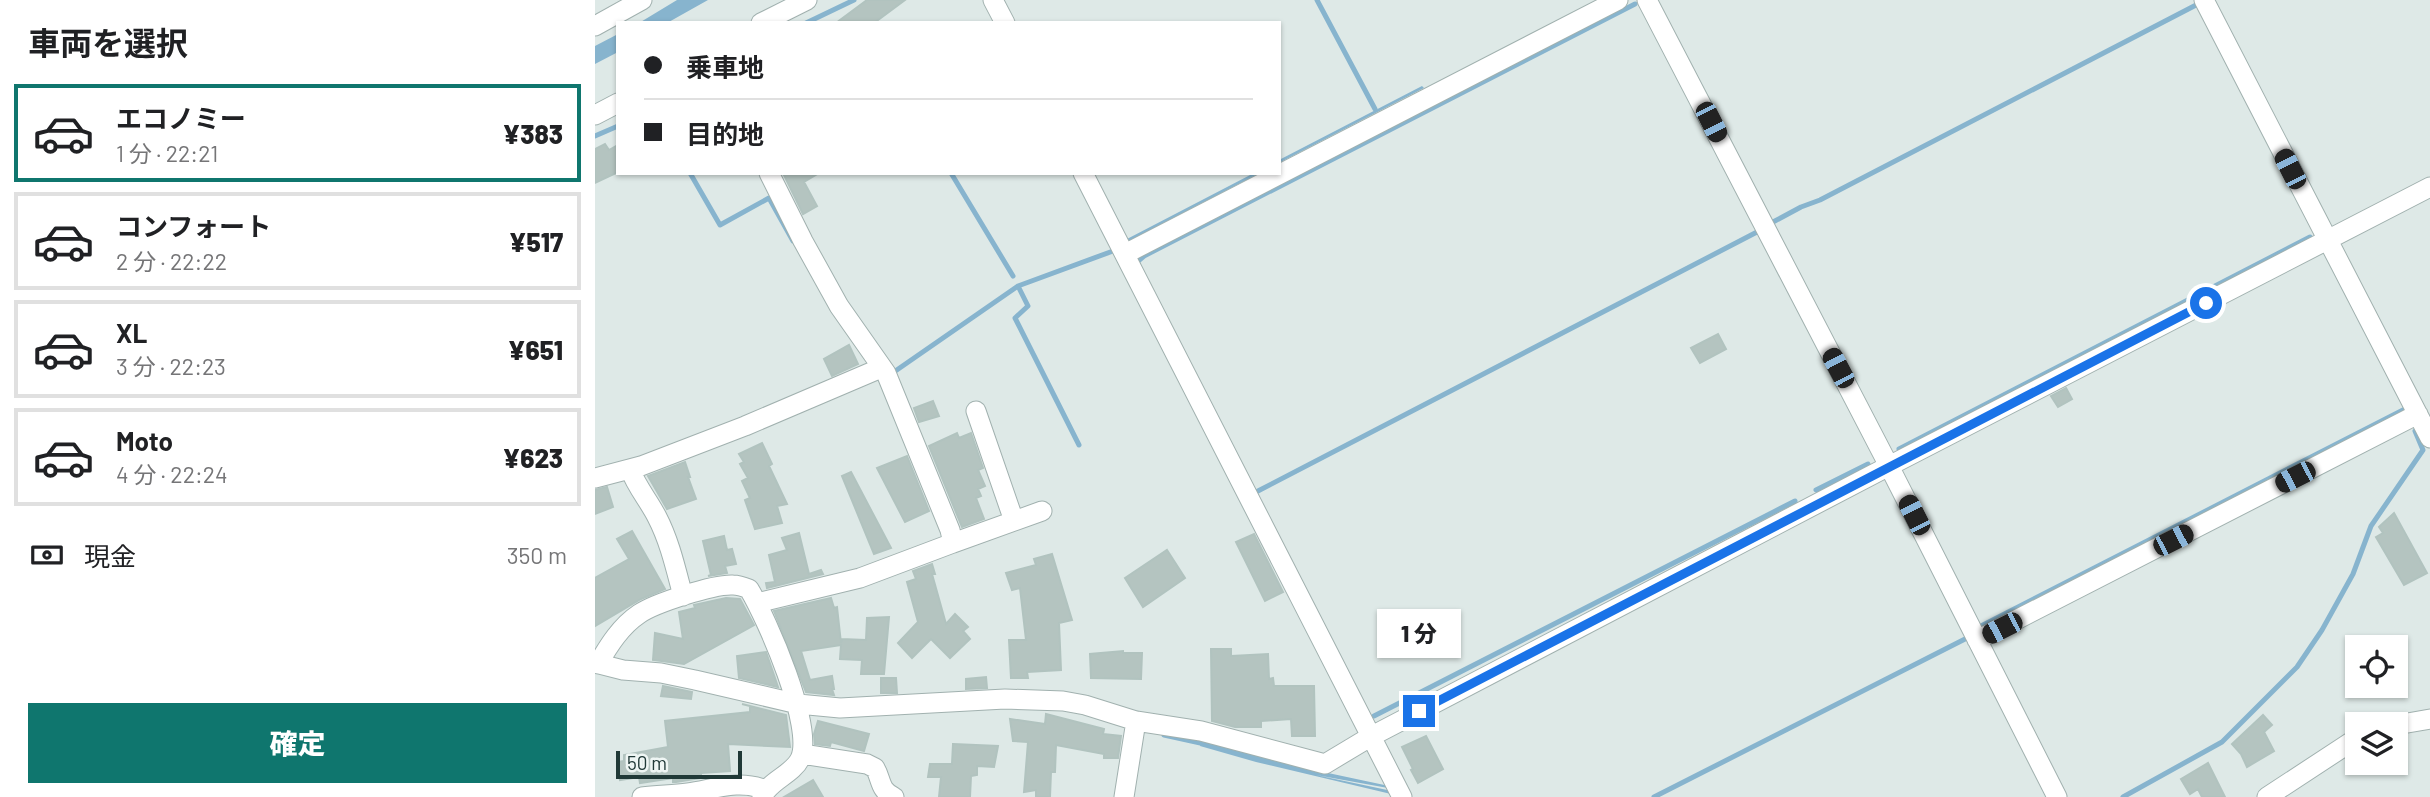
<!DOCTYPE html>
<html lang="ja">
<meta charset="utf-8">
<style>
:root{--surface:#fff;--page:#f2f2f2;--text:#202124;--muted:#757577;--line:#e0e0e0;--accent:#0f766e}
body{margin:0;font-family:Barlow,"Noto Sans JP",sans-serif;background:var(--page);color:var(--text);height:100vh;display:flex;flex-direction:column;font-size:26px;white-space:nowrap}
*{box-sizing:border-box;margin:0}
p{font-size:23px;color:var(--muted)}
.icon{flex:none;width:38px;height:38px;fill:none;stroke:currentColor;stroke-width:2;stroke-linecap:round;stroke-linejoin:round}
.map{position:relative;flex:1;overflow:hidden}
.side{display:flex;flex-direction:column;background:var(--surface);width:595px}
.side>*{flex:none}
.top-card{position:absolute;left:21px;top:21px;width:665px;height:154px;border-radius:0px;box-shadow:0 2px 5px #0004;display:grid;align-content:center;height:154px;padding:0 28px;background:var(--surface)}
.buttons{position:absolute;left:1750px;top:635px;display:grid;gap:14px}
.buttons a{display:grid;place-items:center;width:63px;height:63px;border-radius:0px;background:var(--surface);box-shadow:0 2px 5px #0004;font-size:35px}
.scale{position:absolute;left:21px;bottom:18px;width:126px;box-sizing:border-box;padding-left:7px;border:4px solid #203937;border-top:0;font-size:19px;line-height:24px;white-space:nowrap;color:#203937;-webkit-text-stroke:5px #eff6f4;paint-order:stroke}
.end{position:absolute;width:32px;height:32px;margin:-16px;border:9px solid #1a73e8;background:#fff;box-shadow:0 0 0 4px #fff}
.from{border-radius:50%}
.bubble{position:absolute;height:49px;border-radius:0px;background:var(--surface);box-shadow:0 2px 5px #0004;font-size:23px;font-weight:800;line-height:49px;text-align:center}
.car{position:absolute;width:21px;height:42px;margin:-21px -10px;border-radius:9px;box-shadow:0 0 5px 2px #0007;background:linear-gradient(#222 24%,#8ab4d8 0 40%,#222 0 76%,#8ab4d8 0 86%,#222 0)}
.top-card b{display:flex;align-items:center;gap:24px;height:66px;font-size:26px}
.top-card b+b{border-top:2px solid var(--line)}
.top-card i{width:18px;height:18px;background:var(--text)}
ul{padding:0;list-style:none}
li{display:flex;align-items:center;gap:21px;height:98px;margin:0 14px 10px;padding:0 14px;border:4px solid var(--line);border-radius:0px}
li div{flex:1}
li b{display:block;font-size:26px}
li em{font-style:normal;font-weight:800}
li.active{border-color:var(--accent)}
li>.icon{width:63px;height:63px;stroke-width:1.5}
h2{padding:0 28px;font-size:32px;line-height:84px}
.pay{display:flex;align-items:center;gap:18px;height:77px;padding:0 28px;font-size:26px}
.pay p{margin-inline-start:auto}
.primary-button{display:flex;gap:14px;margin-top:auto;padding:14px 28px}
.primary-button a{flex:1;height:80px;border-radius:0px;background:var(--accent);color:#fff;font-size:28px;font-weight:800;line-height:80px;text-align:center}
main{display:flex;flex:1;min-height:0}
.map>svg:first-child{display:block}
</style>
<main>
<section class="side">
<h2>車両を選択</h2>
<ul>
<li class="active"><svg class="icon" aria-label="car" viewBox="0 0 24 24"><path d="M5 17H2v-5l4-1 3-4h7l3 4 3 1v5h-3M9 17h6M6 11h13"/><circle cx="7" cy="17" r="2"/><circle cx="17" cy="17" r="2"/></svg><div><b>エコノミー</b><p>1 分 · 22:21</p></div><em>¥383</em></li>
<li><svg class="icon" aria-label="car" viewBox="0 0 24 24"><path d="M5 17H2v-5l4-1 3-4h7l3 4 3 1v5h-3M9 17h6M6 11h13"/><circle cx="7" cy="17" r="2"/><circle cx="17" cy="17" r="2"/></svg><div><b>コンフォート</b><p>2 分 · 22:22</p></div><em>¥517</em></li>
<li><svg class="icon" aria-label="car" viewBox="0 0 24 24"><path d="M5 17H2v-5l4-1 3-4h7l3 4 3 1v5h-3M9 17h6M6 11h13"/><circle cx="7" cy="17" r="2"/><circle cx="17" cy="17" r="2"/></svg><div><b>XL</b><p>3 分 · 22:23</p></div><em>¥651</em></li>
<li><svg class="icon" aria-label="car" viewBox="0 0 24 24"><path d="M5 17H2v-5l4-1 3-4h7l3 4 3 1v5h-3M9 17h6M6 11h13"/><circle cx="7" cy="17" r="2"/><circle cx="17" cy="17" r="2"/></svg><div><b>Moto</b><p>4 分 · 22:24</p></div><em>¥623</em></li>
</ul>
<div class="pay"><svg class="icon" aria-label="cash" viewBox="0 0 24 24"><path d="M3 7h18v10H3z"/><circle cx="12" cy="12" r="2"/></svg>現金<p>350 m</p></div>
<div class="primary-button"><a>確定</a></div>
</section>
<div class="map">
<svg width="1835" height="797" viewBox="0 0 1835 797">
<rect width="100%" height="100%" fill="#dee9e7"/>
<!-- water -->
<path fill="#87b4ce" d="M82,0H113L72,23H44Z
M23,34V52L0,64V46Z
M827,86L829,88L684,163V160Z
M659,173H665L534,241L532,239Z
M607,740L705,767L794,786L793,788L721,775L797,791L796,794L661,762L605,746Z"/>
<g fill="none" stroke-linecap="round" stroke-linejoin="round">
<!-- stream -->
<path stroke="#87b4ce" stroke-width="5" d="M722,0L780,109
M211,23L259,0
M0,136L23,126
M95,173L125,225L174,198L198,241
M356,173L418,276
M1178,222L1206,207L1225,200L1603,4
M543,264L542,262L549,256L1040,4
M423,286L433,306L420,318L484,445
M296,374L423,286L518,251
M1304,449L1715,237
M1221,490L1273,464
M661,492L1162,232
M1386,626L1810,409
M779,716L1200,501
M569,735L610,744
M1059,797L1372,638
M1528,797L1627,742L1702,667L1727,630L1758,574L1776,526L1828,450L1820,431"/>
</g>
<!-- building -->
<path fill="#b4c4c0" stroke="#b1c3bf" stroke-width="2" d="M272,0H310L279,23H241Z
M10,144L14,150L23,145V172L0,183V149Z
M188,173H224L209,182L222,206L208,214Z
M1123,334L1131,349L1105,363L1096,348Z
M254,345L263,364L237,376L229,359Z
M1471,388L1477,399L1463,407L1456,396Z
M338,401L344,416L324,422L319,408Z
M362,433L364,438L376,433L388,468L383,470L390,486L383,489L386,496L381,498L389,519L367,527L334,446Z
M167,443L177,464L174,466L192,504L182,506L187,523L160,529L150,500L155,498L147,481L153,478L145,464L149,462L144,454Z
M312,456L334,511L310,522L282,468Z
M90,462L95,477H93L101,499L72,509L53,476Z
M256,472L296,548L279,554L247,476Z
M12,487L18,507L0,514V490Z
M1799,513L1832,573L1809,585L1781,537L1788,533L1784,527Z
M37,531L70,589L46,599L0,626V578L34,559L22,539Z
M204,533L214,574L226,570L228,574L172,588L171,583L180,582L174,555L192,550L187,538Z
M659,534L688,592L670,601L641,542Z
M129,536L132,550L137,549L141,564L130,566L132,573L113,576L116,575L108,541Z
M572,550L590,578L548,607L530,578Z
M457,554L477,620L464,623L466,670L432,672L433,678H416L414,640H431L425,588L417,590L411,573L441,565L439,559Z
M337,564L340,574H337L351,624L360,614L373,627L368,631L375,639L355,658L336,639L317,658L303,643L323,622L312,582L321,579L318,571Z
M131,598L145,599L159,625L89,664L58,660L60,633L88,639L84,612L100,608L99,605Z
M236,598L239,608L242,607L246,643L247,639L271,640L272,618L294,617L289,674H266L267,660L245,659L246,645L206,651L215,680L237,676L239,689H237L239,695L211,692L179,611Z
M616,649H636V656L673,654L674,679L678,678L679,686H719L720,736H697L696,719L666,721V727H640L617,721Z
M528,651V653H547L546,679L496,678L495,654Z
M171,652L180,678L183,687L144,678L142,656Z
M391,677L392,688L371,689V679Z
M286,678H301L302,693H286Z
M68,686L97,692L96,699L66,696Z
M147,704L191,715L195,747L133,744L135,771L106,773V778L81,782H78V778L45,783L44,777L25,780L22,762L29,761V755L73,747L70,721L155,712V706Z
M451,714L509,729L508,734L526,736L523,758H509V754L461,745L460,772H456L455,797H441V790L429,792L433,742L418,741L415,719L450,724Z
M1668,715L1677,725L1669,732L1679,751L1652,767L1646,754L1637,744Z
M223,721L274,734L269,751L236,742L235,746L220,744L219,734Z
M831,736L848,769L823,783L816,770L818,769L807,747Z
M358,744L403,746L399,767L382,766V775L376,776L375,797H344L346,777H333L335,764H357Z
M1613,763L1630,797H1607L1603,789L1595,794L1586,779Z
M218,780L228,797H189Z"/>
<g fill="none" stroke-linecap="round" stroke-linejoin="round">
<!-- minor casing -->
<g stroke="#a1b1af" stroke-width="21">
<path id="minor" d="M398,0L410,23
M1052,0L1294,466L1462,797
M1609,0L1835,438
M166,23L212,0
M0,26L47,0
M0,115L23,103
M488,173L807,797
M530,254L1023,0
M381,411L419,521
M35,469C41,486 54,501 62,517C75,542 81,570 88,596
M0,478L46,466L150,426L286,368
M358,543L447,511
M162,603L265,578L358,543L355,530L291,373L244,306L208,241L174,173
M1382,640L1823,414
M0,663L28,670L66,673L100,680L203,704L245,708L410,699L468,701L490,705L541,721L606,731L730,764L775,737L1294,466L1835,187
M3,664C14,645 26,626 44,614C60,603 119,584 138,585C143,585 149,587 154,589C172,619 220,728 205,759C197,775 175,780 167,797
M1801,725L1835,719
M207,754L272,764L280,768C287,780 284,790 299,797
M47,797C62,795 78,795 93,793C120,789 144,779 171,790
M529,797L541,721
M1672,797L1762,738"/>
</g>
<!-- minor -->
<use href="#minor" stroke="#fff" stroke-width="19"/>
</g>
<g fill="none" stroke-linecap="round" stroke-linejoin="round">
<!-- route -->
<path stroke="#1a73e8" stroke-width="9" d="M824,711L1611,303"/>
</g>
</svg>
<div class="buttons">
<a><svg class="icon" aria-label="locate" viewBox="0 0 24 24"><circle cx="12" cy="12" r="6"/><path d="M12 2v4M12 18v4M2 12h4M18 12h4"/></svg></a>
<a><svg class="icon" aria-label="layers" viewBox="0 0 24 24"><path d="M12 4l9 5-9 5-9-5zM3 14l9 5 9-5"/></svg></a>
</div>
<div class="scale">50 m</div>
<i class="end from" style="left:1611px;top:303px"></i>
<i class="end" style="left:824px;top:711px"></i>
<div class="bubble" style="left:782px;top:609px;width:84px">1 分</div>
<i class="car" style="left:1116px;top:122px;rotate:153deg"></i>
<i class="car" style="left:1695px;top:169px;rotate:333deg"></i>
<i class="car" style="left:1243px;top:368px;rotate:332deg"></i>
<i class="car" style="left:1700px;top:477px;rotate:243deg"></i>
<i class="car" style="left:1319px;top:515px;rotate:333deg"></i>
<i class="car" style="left:1578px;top:540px;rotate:63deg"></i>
<i class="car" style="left:1407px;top:628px;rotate:243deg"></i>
<div class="top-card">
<b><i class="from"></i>乗車地</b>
<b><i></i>目的地</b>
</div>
</div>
</main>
